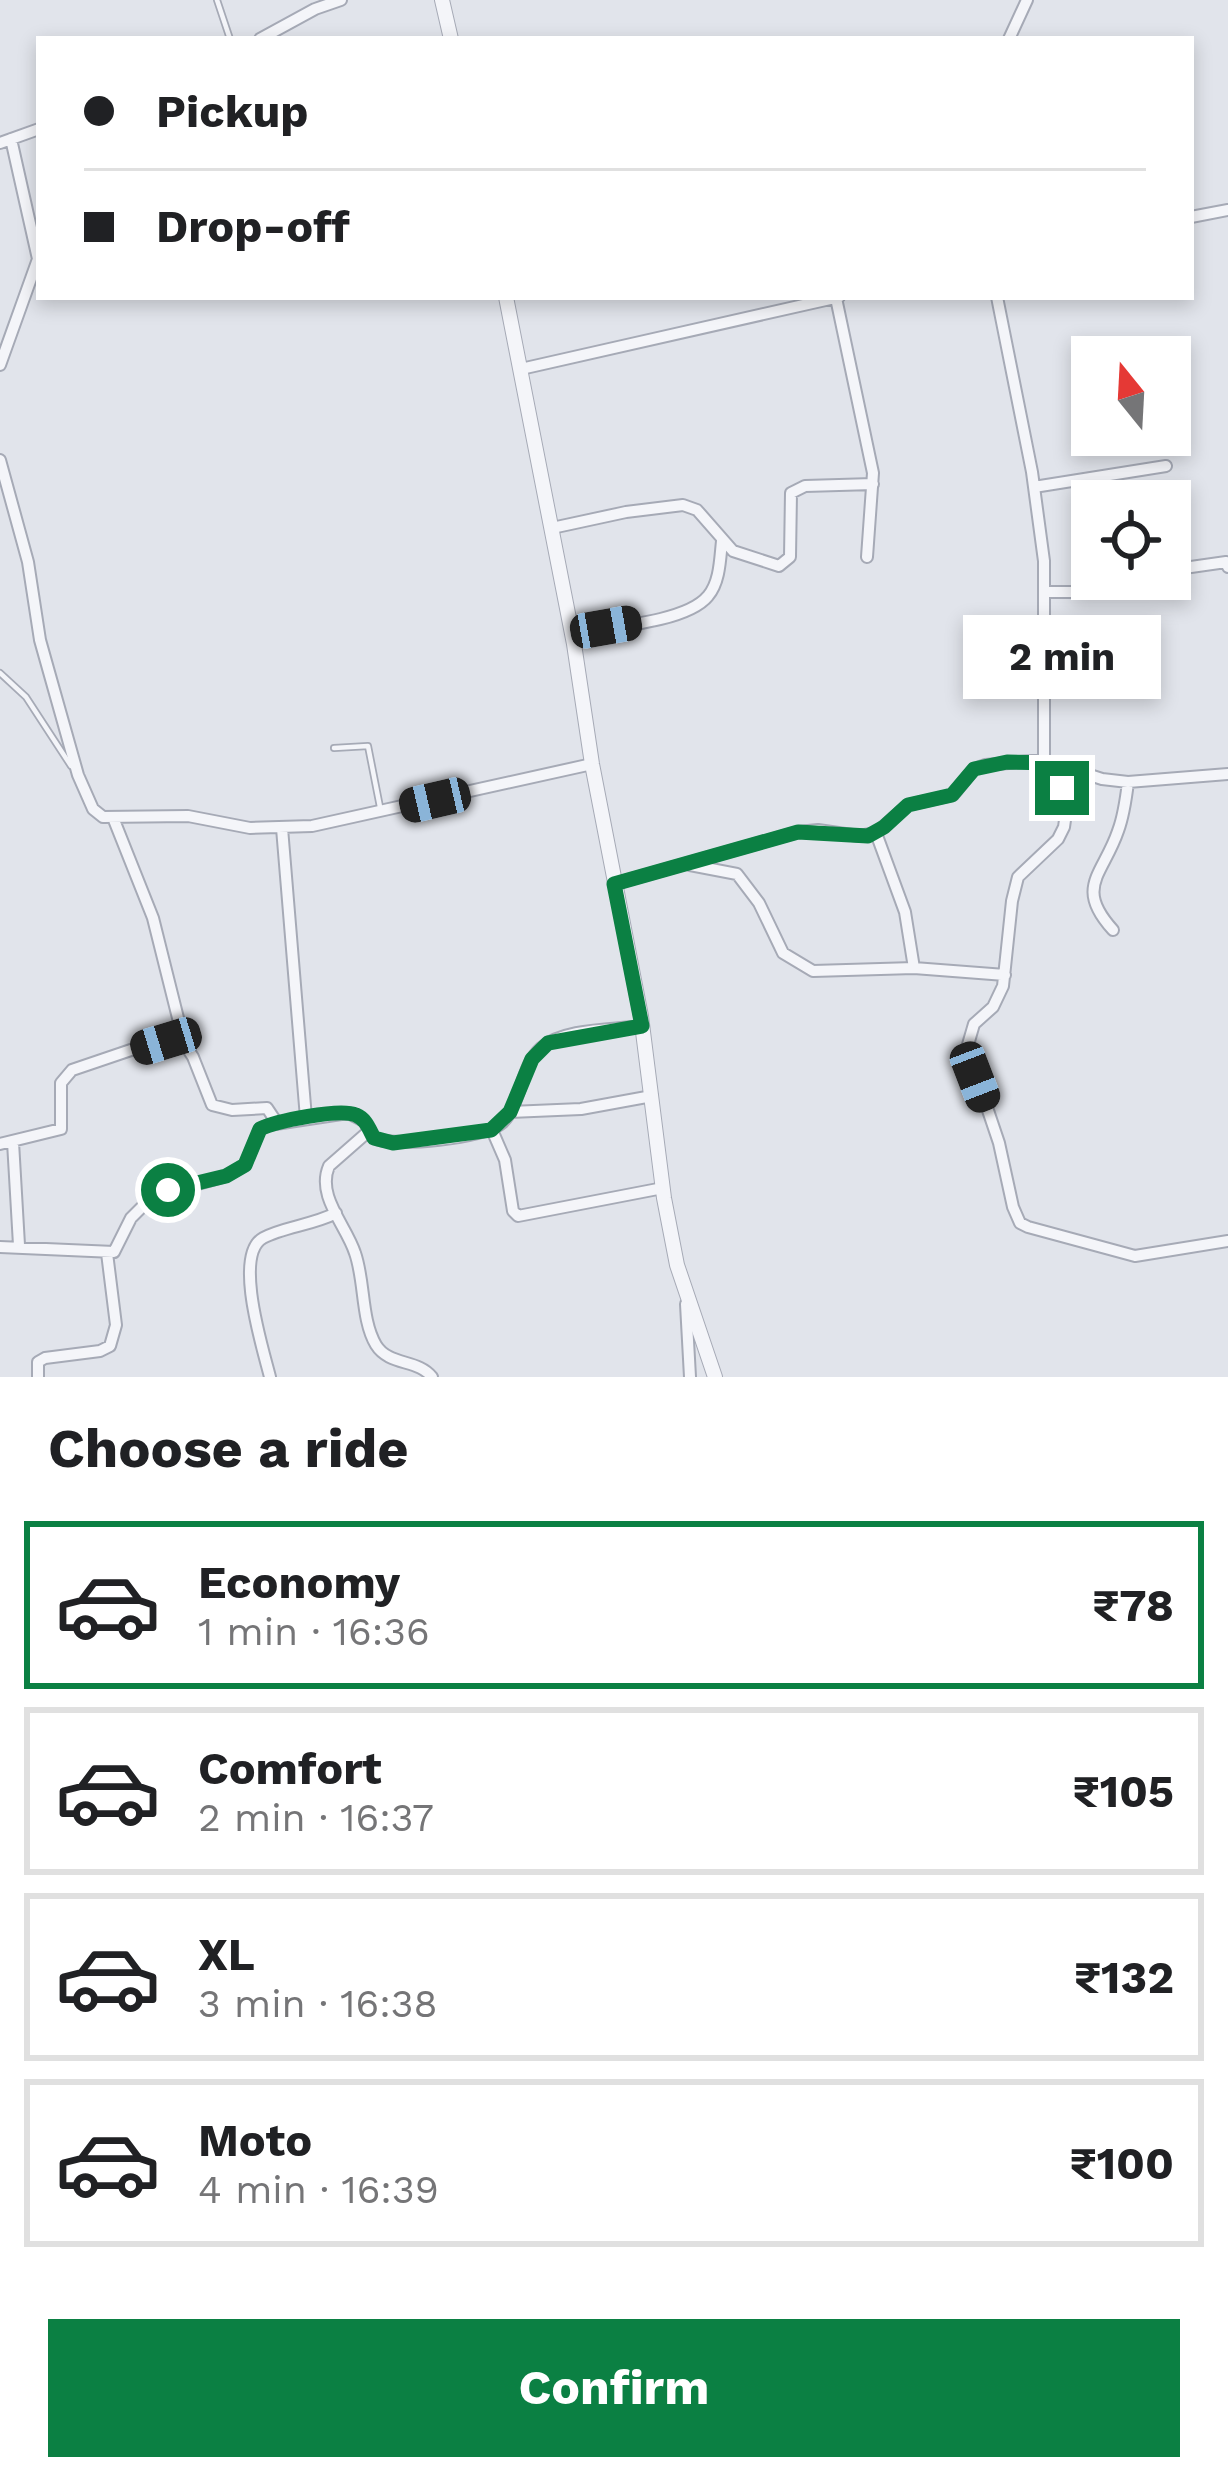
<!DOCTYPE html>
<meta charset="utf-8">
<style>
:root{--surface:#fff;--page:#f2f2f2;--text:#202124;--muted:#757577;--line:#e0e0e0;--accent:#0b8043}
body{margin:0;font-family:"Work Sans",sans-serif;background:var(--page);color:var(--text);height:100vh;display:flex;flex-direction:column;font-size:45px;white-space:nowrap}
*{box-sizing:border-box;margin:0}
p{font-size:39px;color:var(--muted)}
.icon{flex:none;width:66px;height:66px;fill:none;stroke:currentColor;stroke-width:2;stroke-linecap:round;stroke-linejoin:round}
.map{position:relative;height:1377px;overflow:hidden}
.side{display:flex;flex-direction:column;background:var(--surface);flex:1}
.side>*{flex:none}
.top-card{position:absolute;left:36px;top:36px;width:1158px;height:264px;border-radius:0px;box-shadow:0 6px 18px #0003;display:grid;align-content:center;height:264px;padding:0 48px;background:var(--surface)}
.needle{width:78px;rotate:342deg}
.buttons{position:absolute;left:1071px;top:336px;display:grid;gap:24px}
.buttons a{display:grid;place-items:center;width:120px;height:120px;border-radius:0px;background:var(--surface);box-shadow:0 6px 18px #0003;font-size:60px}
.end{position:absolute;width:54px;height:54px;margin:-27px;border:15px solid #0b8043;background:#fff;box-shadow:0 0 0 6px #fff}
.from{border-radius:50%}
.bubble{position:absolute;height:84px;border-radius:0px;background:var(--surface);box-shadow:0 6px 18px #0003;font-size:39px;font-weight:700;line-height:84px;text-align:center}
.car{position:absolute;width:36px;height:72px;margin:-36px -18px;border-radius:15px;box-shadow:0 0 9px 3px #0007;background:linear-gradient(#222 24%,#8ab4d8 0 40%,#222 0 76%,#8ab4d8 0 86%,#222 0)}
.top-card b{display:flex;align-items:center;gap:42px;height:114px;font-size:45px}
.top-card b+b{border-top:3px solid var(--line)}
.top-card i{width:30px;height:30px;background:var(--text)}
ul{padding:0;list-style:none}
li{display:flex;align-items:center;gap:36px;height:168px;margin:0 24px 18px;padding:0 24px;border:6px solid var(--line);border-radius:0px}
li div{flex:1}
li b{display:block;font-size:45px}
li em{font-style:normal;font-weight:700}
li.selected{border-color:var(--accent)}
li>.icon{width:108px;height:108px;stroke-width:1.5}
h2{padding:0 48px;font-size:54px;line-height:144px}
.primary-button{display:flex;gap:24px;margin-top:auto;padding:24px 48px}
.primary-button a{flex:1;height:138px;border-radius:0px;background:var(--accent);color:#fff;font-size:48px;font-weight:700;line-height:138px;text-align:center}
.map>svg:first-child{display:block}
</style>
<div class="map">
<svg width="1228" height="1377" viewBox="0 0 1228 1377">
<rect width="100%" height="100%" fill="#e1e4eb"/>
<g fill="none" stroke-linecap="round" stroke-linejoin="round">
<!-- service casing -->
<g stroke="#a6aab6" stroke-width="8">
<path id="service" d="M217,0L230,39
M0,673L26,697L71,766
M334,748L368,746L380,807"/>
</g>
<!-- minor casing -->
<g stroke="#a6aab6" stroke-width="14">
<path id="minor" d="M260,39L315,9L341,0
M1009,39L1027,0
M0,143L39,129
M1191,217L1228,210
M997,297L1032,472L1044,561V760
M836,298L873,473L867,557
M0,365L38,259L11,139
M521,369L839,297
M0,460L28,562L40,640L78,775L93,809L103,817L188,816L250,828L312,826L592,764
M1034,487L1166,466
M552,528L626,512L683,505L697,510L733,551L779,566L790,557L791,493L805,486L873,484
M1170,570L1226,562L1228,567
M1046,592H1109L1122,579
M572,633C607,627 686,623 708,596C720,582 720,559 722,541
M1057,763L1066,813L1064,827L1058,839L1018,877L1012,901L1003,986L993,1007L974,1024L967,1048L999,1143L1013,1207L1020,1223L1028,1227L1135,1256L1228,1241
M282,828L306,1118
M876,833L905,912L914,968
M690,865L737,874L759,903L783,953L813,971L914,968L1005,975
M614,884L798,832L818,830L859,836L876,833L908,805L953,795L974,769L985,765L1044,760L1102,779L1128,782L1228,774
M1113,930C1074,887 1103,875 1118,831C1124,815 1126,799 1128,782
M178,1034L193,1057L212,1105L232,1110L267,1108L277,1123
M510,1112L581,1109L652,1096
M370,1130L329,1166C316,1196 346,1225 355,1253C365,1281 361,1320 376,1345C389,1366 418,1359 432,1377
M492,1130L505,1160L513,1211L518,1216L663,1188
M13,1142L19,1245
M0,1144L61,1129V1083L72,1070L178,1034L179,1022L153,918L114,820
M0,1247L114,1252L131,1218L152,1197L226,1176L245,1165L260,1129L269,1125L348,1113L364,1121L374,1138C393,1148 486,1138 502,1123C522,1103 520,1067 541,1048C564,1028 614,1030 642,1026
M686,1304L690,1377
M38,1377V1362L45,1358L100,1351L110,1346L116,1325L107,1253
M270,1377C263,1349 233,1255 263,1238C283,1227 313,1225 336,1213"/>
</g>
<!-- tertiary casing -->
<g stroke="#a6aab6" stroke-width="16">
<path id="tertiary" d="M442,0L451,39
M506,297L574,644L592,764L641,1016L664,1198L677,1265L715,1377"/>
</g>
<!-- service -->
<use href="#service" stroke="#f4f5f9" stroke-width="4.5"/>
<!-- minor -->
<use href="#minor" stroke="#f4f5f9" stroke-width="10"/>
<!-- tertiary -->
<use href="#tertiary" stroke="#f4f5f9" stroke-width="14"/>
</g>
<g fill="none" stroke-linecap="round" stroke-linejoin="round">
<!-- route -->
<path stroke="#0b8043" stroke-width="15" d="M168,1190L226,1176L245,1165L260,1129C276,1121 340,1108 356,1115C366,1119 369,1129 374,1138L393,1143L491,1130L510,1112L532,1059L548,1043L642,1026L614,884L798,832L868,836L884,827L908,805L952,795L974,769L1007,762L1057,763L1062,788"/>
</g>
</svg>
<div class="buttons">
<a><svg class="needle" viewBox="-14 -14 28 28"><path d="M0-13l5 13h-10z" fill="#e53935"/><path d="M0 13l5-13h-10z" fill="#757577"/></svg></a>
<a><svg class="icon" aria-label="locate" viewBox="0 0 24 24"><circle cx="12" cy="12" r="6"/><path d="M12 2v4M12 18v4M2 12h4M18 12h4"/></svg></a>
</div>
<i class="end from" style="left:168px;top:1190px"></i>
<i class="end" style="left:1062px;top:788px"></i>
<div class="bubble" style="left:963px;top:615px;width:198px">2 min</div>
<i class="car" style="left:606px;top:627px;rotate:80deg"></i>
<i class="car" style="left:435px;top:800px;rotate:257deg"></i>
<i class="car" style="left:166px;top:1041px;rotate:253deg"></i>
<i class="car" style="left:975px;top:1077px;rotate:159deg"></i>
<div class="top-card">
<b><i class="from"></i>Pickup</b>
<b><i></i>Drop-off</b>
</div>
</div>
<section class="side">
<h2>Choose a ride</h2>
<ul>
<li class="selected"><svg class="icon" aria-label="car" viewBox="0 0 24 24"><path d="M5 17H2v-5l4-1 3-4h7l3 4 3 1v5h-3M9 17h6M6 11h13"/><circle cx="7" cy="17" r="2"/><circle cx="17" cy="17" r="2"/></svg><div><b>Economy</b><p>1 min · 16:36</p></div><em>₹78</em></li>
<li><svg class="icon" aria-label="car" viewBox="0 0 24 24"><path d="M5 17H2v-5l4-1 3-4h7l3 4 3 1v5h-3M9 17h6M6 11h13"/><circle cx="7" cy="17" r="2"/><circle cx="17" cy="17" r="2"/></svg><div><b>Comfort</b><p>2 min · 16:37</p></div><em>₹105</em></li>
<li><svg class="icon" aria-label="car" viewBox="0 0 24 24"><path d="M5 17H2v-5l4-1 3-4h7l3 4 3 1v5h-3M9 17h6M6 11h13"/><circle cx="7" cy="17" r="2"/><circle cx="17" cy="17" r="2"/></svg><div><b>XL</b><p>3 min · 16:38</p></div><em>₹132</em></li>
<li><svg class="icon" aria-label="car" viewBox="0 0 24 24"><path d="M5 17H2v-5l4-1 3-4h7l3 4 3 1v5h-3M9 17h6M6 11h13"/><circle cx="7" cy="17" r="2"/><circle cx="17" cy="17" r="2"/></svg><div><b>Moto</b><p>4 min · 16:39</p></div><em>₹100</em></li>
</ul>
<div class="primary-button"><a>Confirm</a></div>
</section>
